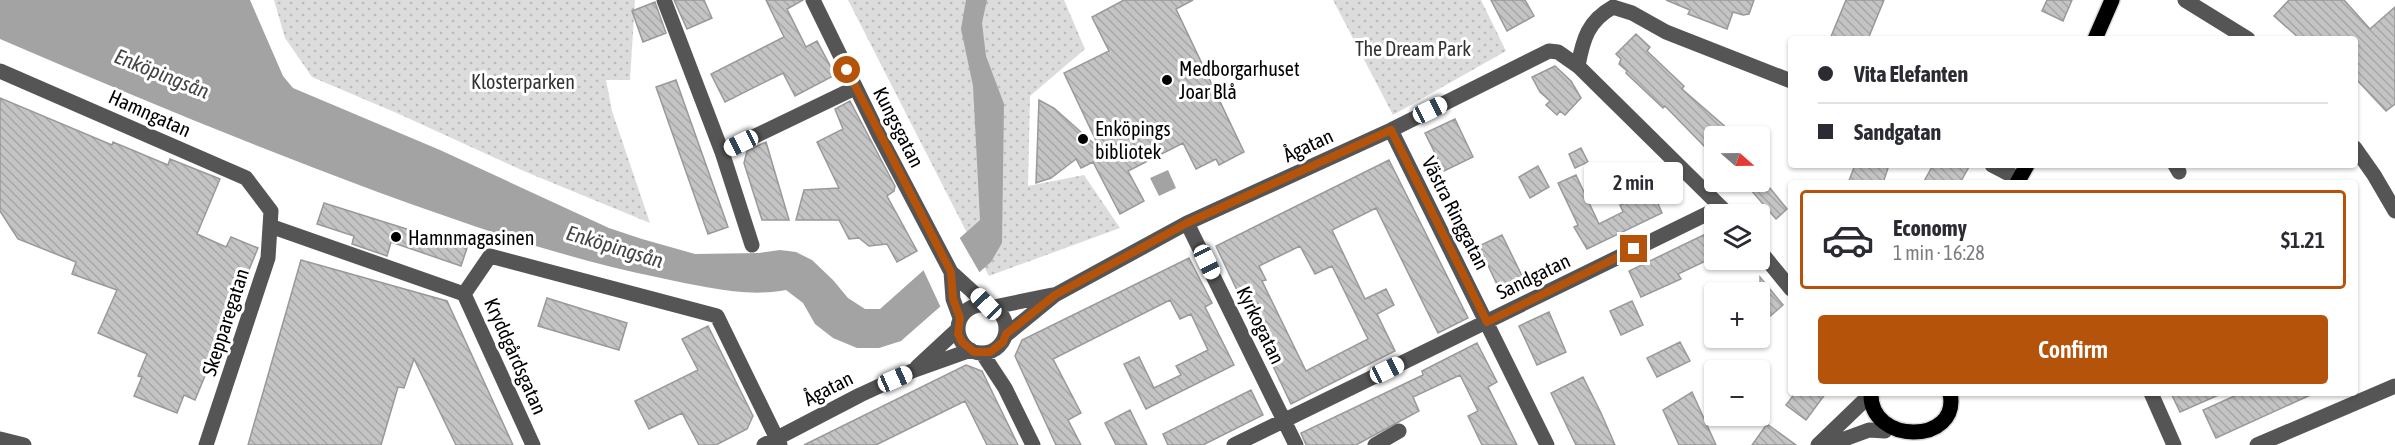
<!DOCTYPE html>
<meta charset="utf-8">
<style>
:root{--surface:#fff;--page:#f2f2f3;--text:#2b2b33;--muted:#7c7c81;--line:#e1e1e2;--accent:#b45309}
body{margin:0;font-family:"Asap Condensed",sans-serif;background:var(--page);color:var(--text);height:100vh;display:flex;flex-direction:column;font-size:22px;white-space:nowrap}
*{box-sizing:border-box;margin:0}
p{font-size:20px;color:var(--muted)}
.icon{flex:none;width:33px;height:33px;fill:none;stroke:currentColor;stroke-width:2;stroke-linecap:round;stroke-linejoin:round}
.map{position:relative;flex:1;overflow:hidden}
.panel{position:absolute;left:1788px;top:180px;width:570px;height:216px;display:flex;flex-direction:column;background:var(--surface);border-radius:6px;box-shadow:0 2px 4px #0004}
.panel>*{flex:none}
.guide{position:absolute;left:1788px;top:36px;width:570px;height:132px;border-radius:6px;box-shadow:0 2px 4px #0004;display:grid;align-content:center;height:132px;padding:0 30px;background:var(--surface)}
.needle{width:39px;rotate:110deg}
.fabs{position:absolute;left:1704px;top:126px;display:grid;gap:12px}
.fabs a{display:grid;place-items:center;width:66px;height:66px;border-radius:6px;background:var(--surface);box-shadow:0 2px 4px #0004;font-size:30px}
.end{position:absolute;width:27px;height:27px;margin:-14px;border:8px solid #b45309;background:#fff;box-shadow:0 0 0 3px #fff}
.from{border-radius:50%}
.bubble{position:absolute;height:42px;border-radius:6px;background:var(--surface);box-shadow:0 2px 4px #0004;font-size:20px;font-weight:600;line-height:42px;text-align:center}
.car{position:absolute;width:18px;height:36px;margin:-18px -9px;border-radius:8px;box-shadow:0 0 4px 2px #0007;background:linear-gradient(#fff 24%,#345 0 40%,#fff 0 76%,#345 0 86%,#fff 0)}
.guide b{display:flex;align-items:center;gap:21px;height:57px;font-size:22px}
.guide b+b{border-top:2px solid var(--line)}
.guide i{width:15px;height:15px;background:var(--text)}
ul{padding:10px 0 0;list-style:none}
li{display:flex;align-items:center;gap:18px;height:99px;margin:0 12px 9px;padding:0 18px;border:3px solid transparent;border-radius:6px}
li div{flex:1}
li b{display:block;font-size:22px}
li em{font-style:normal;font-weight:600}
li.on{border-color:var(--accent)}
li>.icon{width:54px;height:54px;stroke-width:1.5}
.primary-button{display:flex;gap:12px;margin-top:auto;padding:12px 30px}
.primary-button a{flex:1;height:69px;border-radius:6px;background:var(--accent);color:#fff;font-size:24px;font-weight:600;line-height:69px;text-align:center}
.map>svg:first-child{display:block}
</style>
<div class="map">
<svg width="2395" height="445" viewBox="0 0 2395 445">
<defs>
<pattern id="park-dots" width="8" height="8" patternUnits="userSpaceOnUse" patternTransform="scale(1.5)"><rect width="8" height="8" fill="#dcdcdc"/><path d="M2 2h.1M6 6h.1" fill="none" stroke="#bbb" stroke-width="1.8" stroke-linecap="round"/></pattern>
<pattern id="building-back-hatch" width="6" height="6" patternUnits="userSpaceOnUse" patternTransform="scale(1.5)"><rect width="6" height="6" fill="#c4c4c4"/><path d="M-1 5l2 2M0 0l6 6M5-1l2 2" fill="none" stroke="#a7a7a7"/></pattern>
</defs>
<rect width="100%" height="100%" fill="#fff"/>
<!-- park -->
<path fill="url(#park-dots)" d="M274,0H635L630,80H606L612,111L650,223L526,172L399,114L312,77L285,38Z
M848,0H1064L1085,49L1030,96L1028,186L1084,175L1120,228L989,276Z
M1333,0H1481L1506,51L1393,115Z"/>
<!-- water -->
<path fill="#a3a3a3" d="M0,0H250L283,76L293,88L440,150L609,228L642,239L695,254L759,253L780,250L796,252L812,260L833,280L848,298L865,309H880L980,220L973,86L961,29L966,0H987L982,23L986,56L1004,104L1002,243L991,262L901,341L879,348H857L833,338L815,324L803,303L786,290C747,298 700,286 661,278C562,258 469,225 375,191C248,144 124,92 0,39Z
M1168,170L1176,188L1159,196L1150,178Z"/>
<!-- pier -->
<path fill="#fff" d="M958,235L981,275L941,308L922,267Z"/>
<!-- building -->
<path fill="url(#building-back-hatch)" stroke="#999" stroke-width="1.5" fill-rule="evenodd" d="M674,0H704L712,18L687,29Z
M766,0H803L787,9L806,47L817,41L835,75L795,96L783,73L725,102L711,74L784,37Z
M1124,0H1193L1176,9L1244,152L1219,165L1216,159L1196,169L1183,143L1128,171L1144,201L1120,214L1093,162L1081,168L1076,159L1051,178L1036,183L1039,100L1054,108L1100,149L1064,73L1109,51L1092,17Z
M1491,0H1525L1534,16L1507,31Z
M1666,0H1754L1749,14L1743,15L1733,12L1727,29L1688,14L1690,10Z
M1846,0H1884L1868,39H1830Z
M2047,0H2072L2063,21L2042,11Z
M2289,0H2344L2370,29L2395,7V104L2386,111L2355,78V39H2300L2274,16Z
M655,2L666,33L643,42L632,11Z
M1636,34L1650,47L1647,51L1684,86L1682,89L1736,136H1727L1713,131L1718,136H1714L1706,148L1665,106L1663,108L1626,73L1627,71L1619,64L1621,59L1616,54Z
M1555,66L1571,81L1581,98L1565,115L1560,111L1557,115L1546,105L1550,101L1540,92L1532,77Z
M676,80L728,227L708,234L656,87Z
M0,98L112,145L113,142L168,165L170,159L220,179L197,234L226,247L231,237L258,248L195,400L184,395L177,413L134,396L142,377L138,376L147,354L98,333L117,290L72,274L76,262L18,239L0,211Z
M850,101L895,186L894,191L887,196L917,251L897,262L887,244L869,246L859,238L849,239L839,220H796L804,190L839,188L817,142L843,129L835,109Z
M1455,119L1473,157L1444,171L1425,133Z
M766,142L789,220H762L744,163L747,151Z
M1581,148L1588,162L1575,168L1569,154Z
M1389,160L1468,318L1438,333L1376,208L1332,230L1365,299L1386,289L1394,305L1377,314L1395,351L1291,404L1216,246ZM1300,246L1315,274L1332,266L1368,339L1306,371L1262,281L1266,280L1259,266Z
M1855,165H1889L1883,183H1848Z
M1933,165H1970L1960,183H1923Z
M1538,166L1549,187L1530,198L1519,177Z
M1576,175L1599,224L1623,212L1620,205L1652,190L1662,213L1587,249L1574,227L1578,225L1558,183Z
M1744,182H1765L1787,209L1776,219Z
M324,203L467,248L461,266L391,242L387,256L352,244L354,236L317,224Z
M1714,230V257L1678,274L1681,279L1641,297L1629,271Z
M1502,235L1525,282L1501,293L1479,246Z
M1189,258L1212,303L1205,307L1234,365L1146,409L1124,364L1139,357L1154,388L1181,375L1176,366L1208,350L1191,314L1180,319L1170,300L1053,359L1081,413L1068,420L1081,445H1056L1015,356L1022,340Z
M301,260L447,301L513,445H456L414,359L404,388L398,387L381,445H248Z
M1760,277L1783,305L1767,319L1760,310Z
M547,298L627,323L619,350L538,326Z
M1632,301L1643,325L1621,335L1610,311Z
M1549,312L1566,352L1537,365L1519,326Z
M708,326L753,416L747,429L716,445H699L682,413L649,429L635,401L698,370L682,339Z
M1680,342L1690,361L1657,377L1647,358Z
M1477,343L1497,382L1488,387L1517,445H1482L1468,416L1478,411L1460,375L1413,397L1419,411L1356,445H1306L1301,433L1423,375L1422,371Z
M966,365L982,371L1018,445H987L965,401L876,445H804Z
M1583,377L1601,413L1615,445H1576L1551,393Z
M1251,390L1263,415L1203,445H1168L1163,434Z
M1692,392L1716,445H1679L1663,410Z
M1795,393H1826L1806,420L1786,405Z
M2171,393H2223L2180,412Z
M2241,393H2315L2216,438L2203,410Z
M1130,410L1147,445H1116L1105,423Z
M1767,424L1796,445H1752Z"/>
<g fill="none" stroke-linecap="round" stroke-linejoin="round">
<!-- major casing -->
<g stroke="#dbdbdb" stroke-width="18">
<path id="major" d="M2095,39L2112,0
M2017,183L2027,165
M1871,393C1869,445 1961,445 1950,393"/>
</g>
<!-- minor -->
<path stroke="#555" stroke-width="15" d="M664,0L722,152L752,245
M813,0L879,135L951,272L986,304
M2185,0L2248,39
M1578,66C1583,39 1588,21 1613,7L1632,13L1666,32L1791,81
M0,71L246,178L271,211L268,258L206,445
M1391,130L1547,445
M2355,148L2374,175L2395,211
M722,152L855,88
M1992,165L2019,179
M2175,165L2179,172
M1187,223L1296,445
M270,226L464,294
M1760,251L1791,289
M951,272L953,299L960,318
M958 329a24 24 0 1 1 48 0a24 24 0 1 1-48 0Z
M994,307L1052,295
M1006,335L1055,295L1187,223L1391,130L1549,51L1558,52L1578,66L1728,214
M982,353L1005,388L1033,445
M917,367L958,329
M2151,393L2174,445
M0,439L24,445
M533,445L464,294L490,256L717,316L780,445
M764,445L860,395L912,371L971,350
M1234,445L1721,207
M1375,445L1399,431
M1818,445L1871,394
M1828,445L1869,430L1885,431
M2257,445L2395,386"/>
<!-- major -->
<use href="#major" stroke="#000" stroke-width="15"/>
</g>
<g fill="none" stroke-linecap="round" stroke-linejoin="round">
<!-- route -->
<path stroke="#b45309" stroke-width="8" d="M847,70L951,272L953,299L960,318L958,334L962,342L974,352H990L1003,342L1006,334L1055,295L1187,223L1391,130L1487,322L1634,249"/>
</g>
<!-- markers -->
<g fill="#000" stroke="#fff" stroke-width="2">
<circle cx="1167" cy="80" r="6"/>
<circle cx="1083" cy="139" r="6"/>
<circle cx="396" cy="237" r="6"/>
</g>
<g text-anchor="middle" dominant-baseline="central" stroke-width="6" stroke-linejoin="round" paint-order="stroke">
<!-- park labels -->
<g font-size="20" fill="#333" stroke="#fff">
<text x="1413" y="48">The Dream Park</text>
<text x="523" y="81">Klosterparken</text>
</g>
<!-- poi labels -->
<g font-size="20" fill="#000" stroke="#fff" text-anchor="start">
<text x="1179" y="68">Medborgarhuset<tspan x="1179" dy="23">Joar Blå</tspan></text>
<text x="1095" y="128">Enköpings<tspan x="1095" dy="23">bibliotek</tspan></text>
<text x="408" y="237">Hamnmagasinen</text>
</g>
<!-- street labels -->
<g font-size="20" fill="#000" stroke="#fff">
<text transform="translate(150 113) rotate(24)">Hamngatan</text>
<text transform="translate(899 127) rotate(63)">Kungsgatan</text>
<text transform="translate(1308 145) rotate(-25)">Ågatan</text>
<text transform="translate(1456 213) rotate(63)">Västra Ringgatan</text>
<text transform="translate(1533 276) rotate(-26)">Sandgatan</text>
<text transform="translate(225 322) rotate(-72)">Skepparegatan</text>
<text transform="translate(1261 325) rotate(64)">Kyrkogatan</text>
<text transform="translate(516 356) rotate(66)">Kryddgårdsgatan</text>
<text transform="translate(828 388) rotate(-27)">Ågatan</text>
</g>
<!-- water labels -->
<g font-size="21" font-style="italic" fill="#444" stroke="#fff">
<text transform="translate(162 73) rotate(22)">Enköpingsån</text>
<text transform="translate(615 246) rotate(17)">Enköpingsån</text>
</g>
</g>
</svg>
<div class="fabs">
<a><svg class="needle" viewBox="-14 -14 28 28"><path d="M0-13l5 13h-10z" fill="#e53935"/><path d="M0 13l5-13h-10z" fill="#7c7c81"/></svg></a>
<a><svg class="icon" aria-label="layers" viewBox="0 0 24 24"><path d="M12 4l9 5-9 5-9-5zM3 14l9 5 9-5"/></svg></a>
<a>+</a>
<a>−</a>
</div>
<i class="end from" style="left:847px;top:70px"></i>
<i class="end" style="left:1634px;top:249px"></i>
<div class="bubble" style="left:1584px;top:162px;width:99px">2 min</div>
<i class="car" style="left:1430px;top:110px;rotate:64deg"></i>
<i class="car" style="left:741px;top:143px;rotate:244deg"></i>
<i class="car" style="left:1207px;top:262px;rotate:154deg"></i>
<i class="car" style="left:986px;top:304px;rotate:316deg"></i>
<i class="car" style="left:1387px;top:370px;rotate:64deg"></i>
<i class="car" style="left:895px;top:379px;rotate:66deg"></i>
<div class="guide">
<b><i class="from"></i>Vita Elefanten</b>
<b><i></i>Sandgatan</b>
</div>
<section class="panel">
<ul>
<li class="on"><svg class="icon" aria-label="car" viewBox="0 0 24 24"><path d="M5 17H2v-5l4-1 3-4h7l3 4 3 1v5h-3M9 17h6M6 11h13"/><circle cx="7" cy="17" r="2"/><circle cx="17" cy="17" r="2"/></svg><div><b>Economy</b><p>1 min · 16:28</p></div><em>$1.21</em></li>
</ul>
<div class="primary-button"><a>Confirm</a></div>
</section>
</div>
